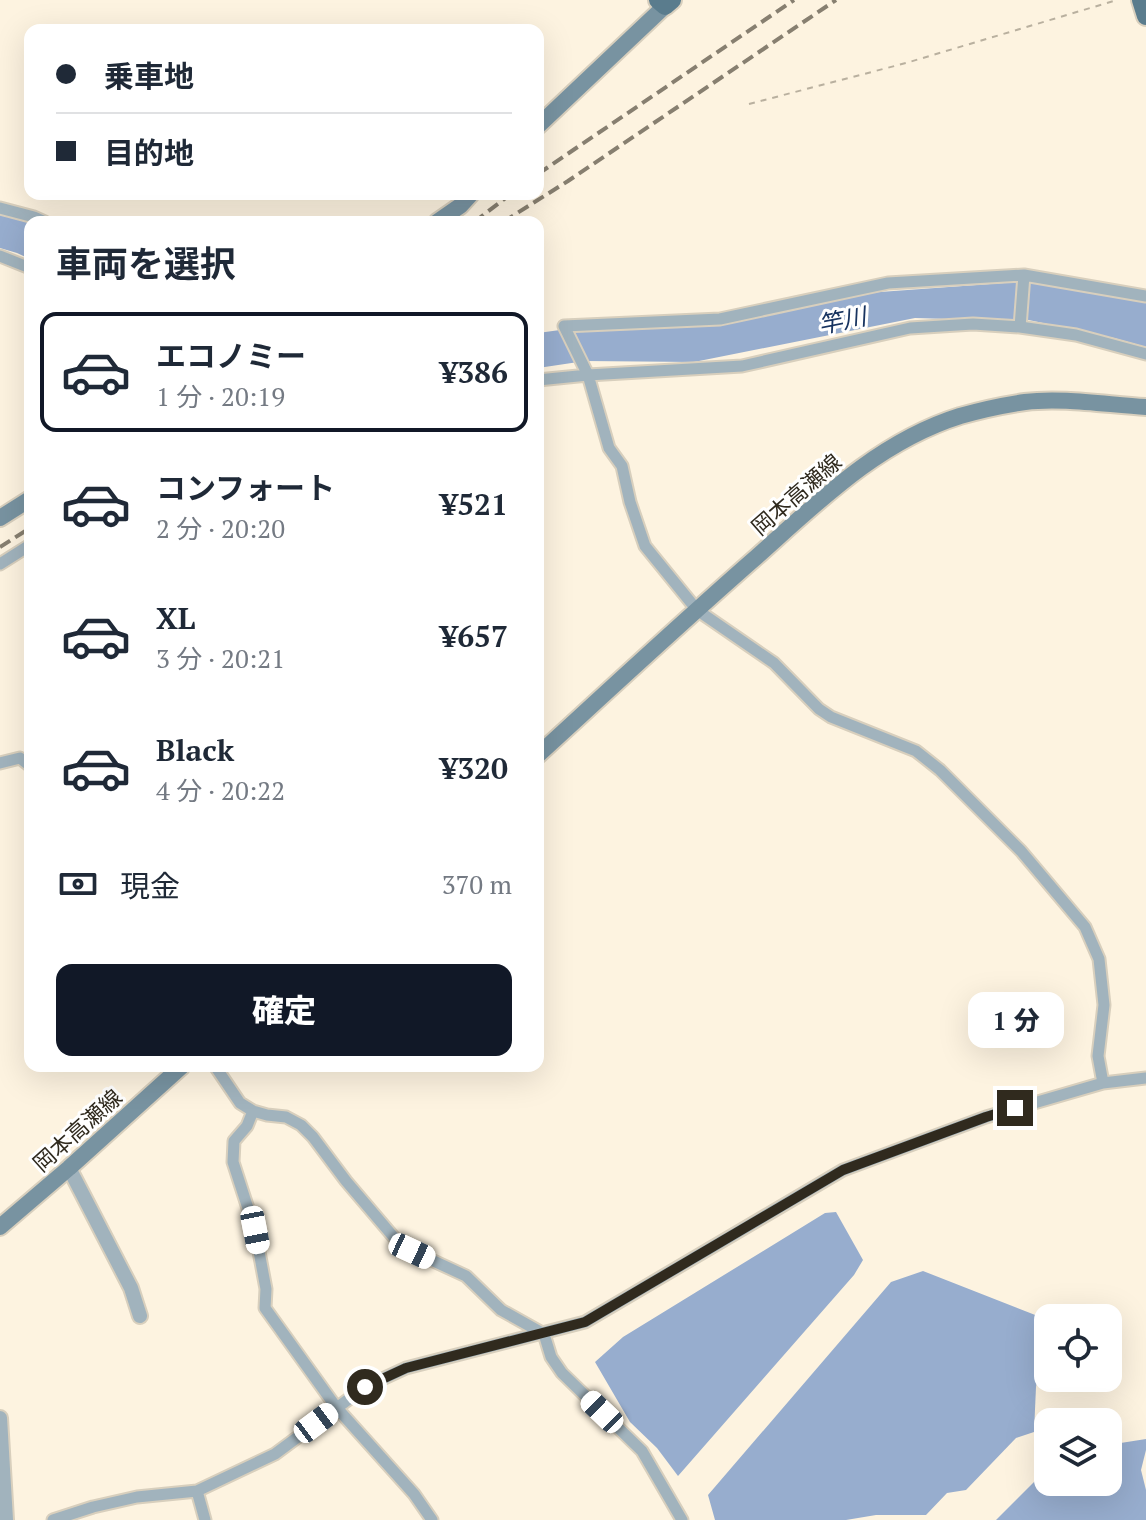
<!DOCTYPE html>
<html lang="ja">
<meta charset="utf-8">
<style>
:root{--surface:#fff;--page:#f6f6f7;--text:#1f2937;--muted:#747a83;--line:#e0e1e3;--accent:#111827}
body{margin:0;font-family:"PT Serif","Noto Sans JP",serif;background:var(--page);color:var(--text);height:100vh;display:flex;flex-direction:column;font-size:30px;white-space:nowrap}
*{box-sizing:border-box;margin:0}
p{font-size:26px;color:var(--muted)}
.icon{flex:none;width:44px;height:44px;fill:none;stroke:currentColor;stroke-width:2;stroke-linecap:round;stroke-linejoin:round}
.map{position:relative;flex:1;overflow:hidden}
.panel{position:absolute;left:24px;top:216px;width:520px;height:856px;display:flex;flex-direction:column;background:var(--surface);border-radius:16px;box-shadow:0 8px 32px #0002}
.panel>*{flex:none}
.top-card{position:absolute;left:24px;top:24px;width:520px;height:176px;border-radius:16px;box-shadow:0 8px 32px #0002;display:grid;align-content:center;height:176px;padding:0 32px;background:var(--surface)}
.controls{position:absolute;left:1034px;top:1304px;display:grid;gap:16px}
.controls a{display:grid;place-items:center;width:88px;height:88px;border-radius:16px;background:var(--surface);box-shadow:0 8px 32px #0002;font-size:40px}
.end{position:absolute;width:36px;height:36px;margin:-18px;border:10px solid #302a1e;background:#fff;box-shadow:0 0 0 4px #fff}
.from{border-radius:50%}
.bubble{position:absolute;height:56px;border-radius:16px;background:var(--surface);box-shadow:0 8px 32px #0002;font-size:26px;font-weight:800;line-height:56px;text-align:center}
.car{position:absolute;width:24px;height:48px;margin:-24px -12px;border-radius:10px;box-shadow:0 0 6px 2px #0007;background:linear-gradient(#fff 24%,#345 0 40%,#fff 0 76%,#345 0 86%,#fff 0)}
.top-card b{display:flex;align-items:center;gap:28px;height:76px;font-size:30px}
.top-card b+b{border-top:2px solid var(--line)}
.top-card i{width:20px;height:20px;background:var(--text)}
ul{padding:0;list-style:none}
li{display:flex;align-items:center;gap:24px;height:120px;margin:0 16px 12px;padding:0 16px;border:4px solid transparent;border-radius:16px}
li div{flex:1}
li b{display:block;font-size:30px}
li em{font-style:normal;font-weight:800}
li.active{border-color:var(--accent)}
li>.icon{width:72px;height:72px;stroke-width:1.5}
h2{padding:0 32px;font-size:36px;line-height:96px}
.pay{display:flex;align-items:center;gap:20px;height:88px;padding:0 32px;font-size:30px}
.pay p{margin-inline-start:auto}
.primary-button{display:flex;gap:16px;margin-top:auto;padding:16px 32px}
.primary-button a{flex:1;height:92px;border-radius:16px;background:var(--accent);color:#fff;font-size:32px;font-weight:800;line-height:92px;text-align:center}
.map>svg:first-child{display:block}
</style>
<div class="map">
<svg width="1146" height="1520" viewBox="0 0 1146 1520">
<rect width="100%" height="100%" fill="#fdf3e0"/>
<!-- water -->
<path fill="#97adce" d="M0,215L30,223V259L17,253L0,248Z
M1030,281L1146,301V347L1114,338L1024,319L1017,321L915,318L694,362L585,361L538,368V333L560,330L723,324L866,293Z
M836,1212L863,1260L854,1275L678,1476L657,1448L630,1422L595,1362L623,1337L825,1213Z
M923,1271L1048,1320V1343L1042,1354L1036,1387L1034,1432L1016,1438L966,1490L947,1493L926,1515H876L846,1520H715L708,1495L891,1282Z
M1146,1439V1450L1141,1470L1146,1490V1520H996L1048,1468V1482H1108V1445Z"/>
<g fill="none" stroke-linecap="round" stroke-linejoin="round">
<!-- minor casing -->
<g stroke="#d8cfbd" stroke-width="15">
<path id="minor" d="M0,208L34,217L45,222
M0,256L30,268
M1020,327L1024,275
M538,380L588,375L742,366L910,328L973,324L1020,327L1076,335L1146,354
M0,564L30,545
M0,763L20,758L30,766
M215,1066L240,1103L253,1111L267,1115L286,1117L301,1125L313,1137L346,1181L397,1241L412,1251L466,1276L501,1310L544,1334L551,1357L562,1373L642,1451L682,1520
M1103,1083L1098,1056L1104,1005L1099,959L1085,927L1021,851L940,770L916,751L831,717L819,709L774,663L697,610L645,546L630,502L622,466L609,448L588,375L564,326L720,319L888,283L1024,275L1146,296
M253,1111L247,1126L234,1141L233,1162L255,1230L266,1289L265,1308L336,1407L414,1494L432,1520
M197,1491L205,1520
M53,1520L93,1507L137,1497L197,1491L275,1454L365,1387L406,1368L585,1322L843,1170L986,1117L1103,1083L1146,1078"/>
</g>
<!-- tertiary casing -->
<g stroke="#d8cfbd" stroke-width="18">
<path id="tertiary" d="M69,1168L131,1288L140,1316
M0,1418L6,1520"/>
</g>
<!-- secondary casing -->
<g stroke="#d8cfbd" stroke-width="20">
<path id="secondary" d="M538,126L665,6
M437,222L460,206L471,194
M0,518L30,499
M538,755C609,690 680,624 753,560C816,504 877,442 960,416C981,410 1004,405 1025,402C1061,397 1109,405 1146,407
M0,1227L69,1168L182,1066"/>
</g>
<!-- primary casing -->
<g stroke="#d8cfbd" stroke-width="22">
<path id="primary" d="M658,0L665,6L672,0
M1141,0L1146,16"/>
</g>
<!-- path -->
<path stroke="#b9b09f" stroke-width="2" stroke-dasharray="6 6" stroke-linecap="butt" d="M749,104L906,63L1117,0"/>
<!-- minor -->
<use href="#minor" stroke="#a1b3bd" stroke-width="11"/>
<!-- tertiary -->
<use href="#tertiary" stroke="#a1b3bd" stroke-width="14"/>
<!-- secondary -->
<use href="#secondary" stroke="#7893a1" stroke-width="16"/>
<!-- primary -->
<use href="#primary" stroke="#5a7c8d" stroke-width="18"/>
<!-- rail -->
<path stroke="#877f70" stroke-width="4" stroke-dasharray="12 6" stroke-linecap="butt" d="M538,174L794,0
M474,222L511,194
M503,222L568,181L836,0
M0,547L30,528"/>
</g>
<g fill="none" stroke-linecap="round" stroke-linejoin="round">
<!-- route -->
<path stroke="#302a1e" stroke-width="10" d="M365,1387L406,1368L585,1322L843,1170L986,1117L1015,1108"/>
</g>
<g text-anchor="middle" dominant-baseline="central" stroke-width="6" stroke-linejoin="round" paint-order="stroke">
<!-- street labels -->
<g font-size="22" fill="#302a1e" stroke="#fff">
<text transform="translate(796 494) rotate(-41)">岡本高瀬線</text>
<text transform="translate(77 1130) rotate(-42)">岡本高瀬線</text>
</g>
<!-- water labels -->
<g font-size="24" font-style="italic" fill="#183460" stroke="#fff">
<text transform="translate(842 320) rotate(-11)">竿川</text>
</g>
</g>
</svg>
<div class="controls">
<a><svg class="icon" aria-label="locate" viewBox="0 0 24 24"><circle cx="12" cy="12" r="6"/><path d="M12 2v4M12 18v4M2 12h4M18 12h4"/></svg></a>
<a><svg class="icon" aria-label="layers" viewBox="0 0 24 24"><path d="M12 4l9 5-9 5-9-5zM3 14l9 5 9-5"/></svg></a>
</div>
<i class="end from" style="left:365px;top:1387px"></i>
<i class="end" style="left:1015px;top:1108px"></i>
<div class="bubble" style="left:968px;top:992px;width:96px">1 分</div>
<i class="car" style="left:255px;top:1230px;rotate:169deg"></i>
<i class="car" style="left:412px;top:1251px;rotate:115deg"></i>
<i class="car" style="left:602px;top:1412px;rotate:314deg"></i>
<i class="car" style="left:316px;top:1423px;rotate:53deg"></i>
<div class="top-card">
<b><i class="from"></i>乗車地</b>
<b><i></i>目的地</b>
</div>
<section class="panel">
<h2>車両を選択</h2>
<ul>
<li class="active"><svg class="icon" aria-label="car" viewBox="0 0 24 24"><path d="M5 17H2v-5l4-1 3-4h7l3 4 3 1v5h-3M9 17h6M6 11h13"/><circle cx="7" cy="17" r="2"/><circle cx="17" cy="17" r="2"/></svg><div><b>エコノミー</b><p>1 分 · 20:19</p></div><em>¥386</em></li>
<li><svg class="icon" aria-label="car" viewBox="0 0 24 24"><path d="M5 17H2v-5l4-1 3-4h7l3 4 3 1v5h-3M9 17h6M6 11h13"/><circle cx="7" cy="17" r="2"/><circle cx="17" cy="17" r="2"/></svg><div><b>コンフォート</b><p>2 分 · 20:20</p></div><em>¥521</em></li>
<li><svg class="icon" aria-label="car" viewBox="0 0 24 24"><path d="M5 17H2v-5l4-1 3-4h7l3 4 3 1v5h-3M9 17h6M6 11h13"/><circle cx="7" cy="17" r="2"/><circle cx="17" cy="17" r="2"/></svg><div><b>XL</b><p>3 分 · 20:21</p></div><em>¥657</em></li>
<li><svg class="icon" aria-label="car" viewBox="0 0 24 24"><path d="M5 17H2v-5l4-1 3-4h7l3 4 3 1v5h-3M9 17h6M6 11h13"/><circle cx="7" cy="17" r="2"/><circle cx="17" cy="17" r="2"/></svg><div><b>Black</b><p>4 分 · 20:22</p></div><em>¥320</em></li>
</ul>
<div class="pay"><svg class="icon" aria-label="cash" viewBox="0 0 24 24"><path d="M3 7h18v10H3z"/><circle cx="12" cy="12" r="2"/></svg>現金<p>370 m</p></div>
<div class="primary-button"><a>確定</a></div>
</section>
</div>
